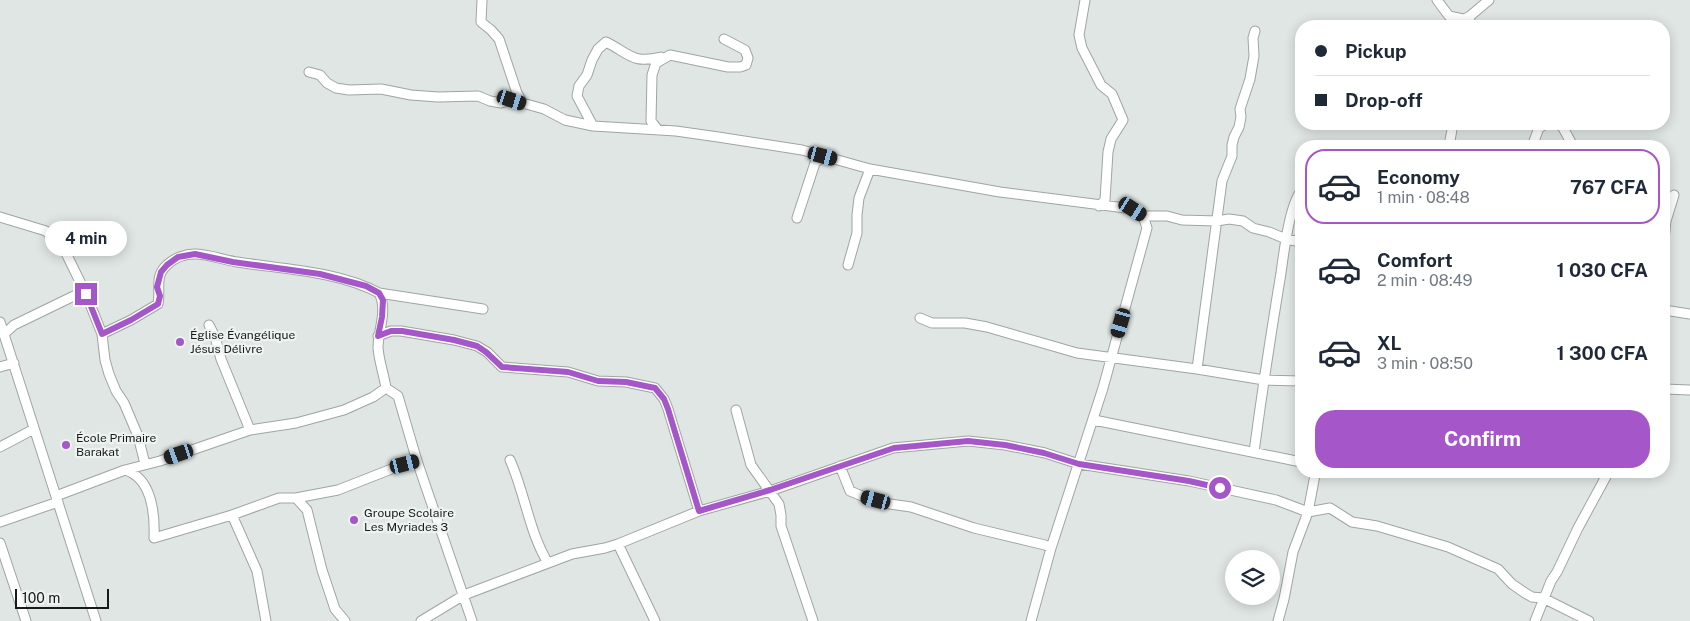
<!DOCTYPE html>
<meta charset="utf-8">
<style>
:root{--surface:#fff;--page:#f2f2f3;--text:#1f2937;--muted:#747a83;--line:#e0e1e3;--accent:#a557c9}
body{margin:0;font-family:"Public Sans",sans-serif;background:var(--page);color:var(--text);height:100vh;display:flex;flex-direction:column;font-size:19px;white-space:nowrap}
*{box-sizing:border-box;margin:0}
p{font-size:16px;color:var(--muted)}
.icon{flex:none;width:28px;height:28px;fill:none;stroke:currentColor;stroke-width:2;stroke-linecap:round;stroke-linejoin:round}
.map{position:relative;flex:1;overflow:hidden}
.side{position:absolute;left:1295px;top:140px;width:375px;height:338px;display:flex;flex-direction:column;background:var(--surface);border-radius:20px;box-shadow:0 2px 12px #0003}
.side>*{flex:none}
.top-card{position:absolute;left:1295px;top:20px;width:375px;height:110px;border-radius:20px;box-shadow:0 2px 12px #0003;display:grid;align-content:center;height:110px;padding:0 20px;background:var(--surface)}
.tools{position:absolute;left:1225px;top:550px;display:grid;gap:10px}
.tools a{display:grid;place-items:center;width:55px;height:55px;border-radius:50%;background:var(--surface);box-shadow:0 2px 12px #0003;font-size:25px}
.scale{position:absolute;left:15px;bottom:12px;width:94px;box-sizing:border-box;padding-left:5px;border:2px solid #191b1a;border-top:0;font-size:14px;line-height:18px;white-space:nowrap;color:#191b1a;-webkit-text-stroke:4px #edf3f0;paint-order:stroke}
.end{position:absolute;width:22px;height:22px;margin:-11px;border:6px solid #a557c9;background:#fff;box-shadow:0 0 0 2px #fff}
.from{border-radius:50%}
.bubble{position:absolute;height:35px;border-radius:18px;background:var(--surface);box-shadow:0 2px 12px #0003;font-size:16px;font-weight:700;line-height:35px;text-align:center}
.car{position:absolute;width:15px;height:30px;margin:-15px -8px;border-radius:6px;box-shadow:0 0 4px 1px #0007;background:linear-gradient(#222 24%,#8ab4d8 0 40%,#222 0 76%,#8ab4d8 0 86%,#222 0)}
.top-card b{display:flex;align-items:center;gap:18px;height:48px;font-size:19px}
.top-card b+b{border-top:1px solid var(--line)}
.top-card i{width:12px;height:12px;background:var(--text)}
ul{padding:9px 0 0;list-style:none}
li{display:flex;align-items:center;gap:15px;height:75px;margin:0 10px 8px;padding:0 10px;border:2px solid transparent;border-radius:20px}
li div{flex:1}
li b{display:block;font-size:19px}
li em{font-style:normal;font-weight:700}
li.on{border-color:var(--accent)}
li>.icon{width:45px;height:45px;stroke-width:1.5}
.primary-button{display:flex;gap:10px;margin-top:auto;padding:10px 20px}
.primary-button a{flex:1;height:58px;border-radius:20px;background:var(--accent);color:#fff;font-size:20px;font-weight:700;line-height:58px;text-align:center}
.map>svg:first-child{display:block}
</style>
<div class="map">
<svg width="1690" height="621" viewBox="0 0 1690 621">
<rect width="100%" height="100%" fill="#e0e6e3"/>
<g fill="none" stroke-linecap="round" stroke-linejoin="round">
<!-- minor casing -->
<g stroke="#9fa5a2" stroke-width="11">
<path id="minor" d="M482,0L481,22L491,30L499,39L517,93L523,104
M1085,0L1079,35L1082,48L1101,85L1112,94L1123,120L1111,139L1108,152L1105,200L1099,206
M1437,0L1449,16L1463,19
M1451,26L1470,16L1489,0
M1469,26L1470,16
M309,72L320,75L327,83L336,88L349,90L381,89L411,95L438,97L478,96L490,101L501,103L512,100L544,109L565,120L593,126L676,131L718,137L802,150L870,169L1000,192L1133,209L1143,216H1167L1182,220L1217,221L1229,219L1243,221L1253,228L1269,232L1286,239L1301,242
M1555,124L1562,126L1573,146
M593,126L577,96L579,86L587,75L592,60L598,49L606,42C630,54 632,64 661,57
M658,130L651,121L652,75L656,63L670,55L728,67H740L746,65L748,58L745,50L724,39
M1449,146L1453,124
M1532,146L1539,128L1546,124
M0,217L46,231L64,249L86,294
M797,218L815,163L823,156
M1664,240L1666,221L1674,195
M848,265L857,233V215L859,198L870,169
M379,293C388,310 378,330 378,348C379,361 384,375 386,388L398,396L417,461L472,621
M1664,310L1690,314
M920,318L932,323H965L987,327L1077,353L1197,369L1264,380L1301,381
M0,322L96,621
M209,325L215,337L221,359L250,430
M4,334L14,325L82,292L86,294L102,334L105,360L109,374L116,391L124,403L138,436L145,464
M102,334L131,320L158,304C161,290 154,276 167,265C174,258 185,254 195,254C208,254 224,260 237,262C281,269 339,271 379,293L483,309
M378,336L391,331H401L454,340L477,346L487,352L502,367L568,372L598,381L626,382L655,388L664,399L668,409L699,511
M0,367L14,363
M1197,369L1222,181L1232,156V145L1234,137L1239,127L1241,117L1240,109L1250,79L1254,56L1253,38L1255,31
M1664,389L1690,390
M736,410L751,465L779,504L781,515V526L813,621
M1094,420L1301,462
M0,447L34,429
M1254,452C1262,392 1271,333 1281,273C1284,252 1289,207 1301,191
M510,460C525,493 529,532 548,563
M840,466L850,491L862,496L890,504L911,507L974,528L1045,545L1051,548
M125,470C152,478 155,514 154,538L232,515L279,498H296L338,490L394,468L417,461
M56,496L125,470L160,461L250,430L296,423L344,410L373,397L386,388
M296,498L307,510L322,570L335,609L345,621
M232,515L257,571L266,621
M0,522L58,502
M0,543L26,621
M618,544L655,621
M421,621L464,595L572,554L605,548L618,544L699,511L770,491L893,448L968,441L1005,445L1045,453L1079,464L1189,481L1276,500L1308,512L1330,508L1352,522L1377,526L1448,547L1498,569L1512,584L1525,593L1532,597L1543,598L1589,621
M1031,621L1051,548L1103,388L1147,228L1143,216
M1278,621L1284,599L1293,552L1308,512L1315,475L1314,471
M1535,621L1551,581L1557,572L1578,528L1609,471"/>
</g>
<!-- minor -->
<use href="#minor" stroke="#fff" stroke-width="9"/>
</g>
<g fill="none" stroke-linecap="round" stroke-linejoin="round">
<!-- route -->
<path stroke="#a557c9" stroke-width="6" d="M86,294L102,334L131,320L158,304L160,296L157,287L161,272L167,265L178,257L195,254L233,262L320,274L366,286L379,293L383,300L382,317L378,336L391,331H402L454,340L477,346L486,352L502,367L568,372L598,381L626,382L655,388L664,399L668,409L699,511L770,490L894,448L968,441L1005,445L1044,453L1079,464L1189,481L1220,488"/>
</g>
<!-- markers -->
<g fill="#a557c9" stroke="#edf3f0" stroke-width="2">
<circle cx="180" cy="342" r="5"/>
<circle cx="66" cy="445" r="5"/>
<circle cx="354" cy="520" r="5"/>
</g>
<g text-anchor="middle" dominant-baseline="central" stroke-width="4.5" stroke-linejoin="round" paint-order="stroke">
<!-- poi labels -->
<g font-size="12" fill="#191b1a" stroke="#edf3f0" text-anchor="start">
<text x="190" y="335">Église Évangélique<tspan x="190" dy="14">Jésus Délivre</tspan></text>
<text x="76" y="438">École Primaire<tspan x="76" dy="14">Barakat</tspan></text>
<text x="364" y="513">Groupe Scolaire<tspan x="364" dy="14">Les Myriades 3</tspan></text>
</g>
</g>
</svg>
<div class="tools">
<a><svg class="icon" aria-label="layers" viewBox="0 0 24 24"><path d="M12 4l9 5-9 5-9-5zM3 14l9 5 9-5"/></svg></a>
</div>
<div class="scale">100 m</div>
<i class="end from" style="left:1220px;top:488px"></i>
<i class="end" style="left:86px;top:294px"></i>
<div class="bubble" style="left:45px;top:221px;width:82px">4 min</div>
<i class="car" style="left:512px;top:100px;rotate:108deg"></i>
<i class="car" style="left:823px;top:156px;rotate:105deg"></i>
<i class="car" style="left:1133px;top:209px;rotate:123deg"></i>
<i class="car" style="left:1121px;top:323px;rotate:196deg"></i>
<i class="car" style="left:179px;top:454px;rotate:251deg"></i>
<i class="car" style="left:405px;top:464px;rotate:76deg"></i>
<i class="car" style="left:876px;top:500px;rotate:285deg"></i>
<div class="top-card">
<b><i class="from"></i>Pickup</b>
<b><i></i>Drop-off</b>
</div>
<section class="side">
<ul>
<li class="on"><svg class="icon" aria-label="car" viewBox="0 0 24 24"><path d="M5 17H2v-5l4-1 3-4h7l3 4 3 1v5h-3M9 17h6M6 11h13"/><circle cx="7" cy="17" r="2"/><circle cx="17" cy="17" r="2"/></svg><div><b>Economy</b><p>1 min · 08:48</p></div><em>767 CFA</em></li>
<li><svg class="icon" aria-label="car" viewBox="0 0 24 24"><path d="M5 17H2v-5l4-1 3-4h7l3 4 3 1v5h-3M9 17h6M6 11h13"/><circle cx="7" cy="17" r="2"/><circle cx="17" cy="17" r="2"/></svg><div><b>Comfort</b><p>2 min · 08:49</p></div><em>1 030 CFA</em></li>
<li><svg class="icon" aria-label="car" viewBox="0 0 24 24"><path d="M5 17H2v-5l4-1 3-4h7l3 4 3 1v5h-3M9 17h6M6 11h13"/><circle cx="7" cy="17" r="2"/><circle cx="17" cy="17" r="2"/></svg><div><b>XL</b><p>3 min · 08:50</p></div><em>1 300 CFA</em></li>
</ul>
<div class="primary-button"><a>Confirm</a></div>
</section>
</div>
